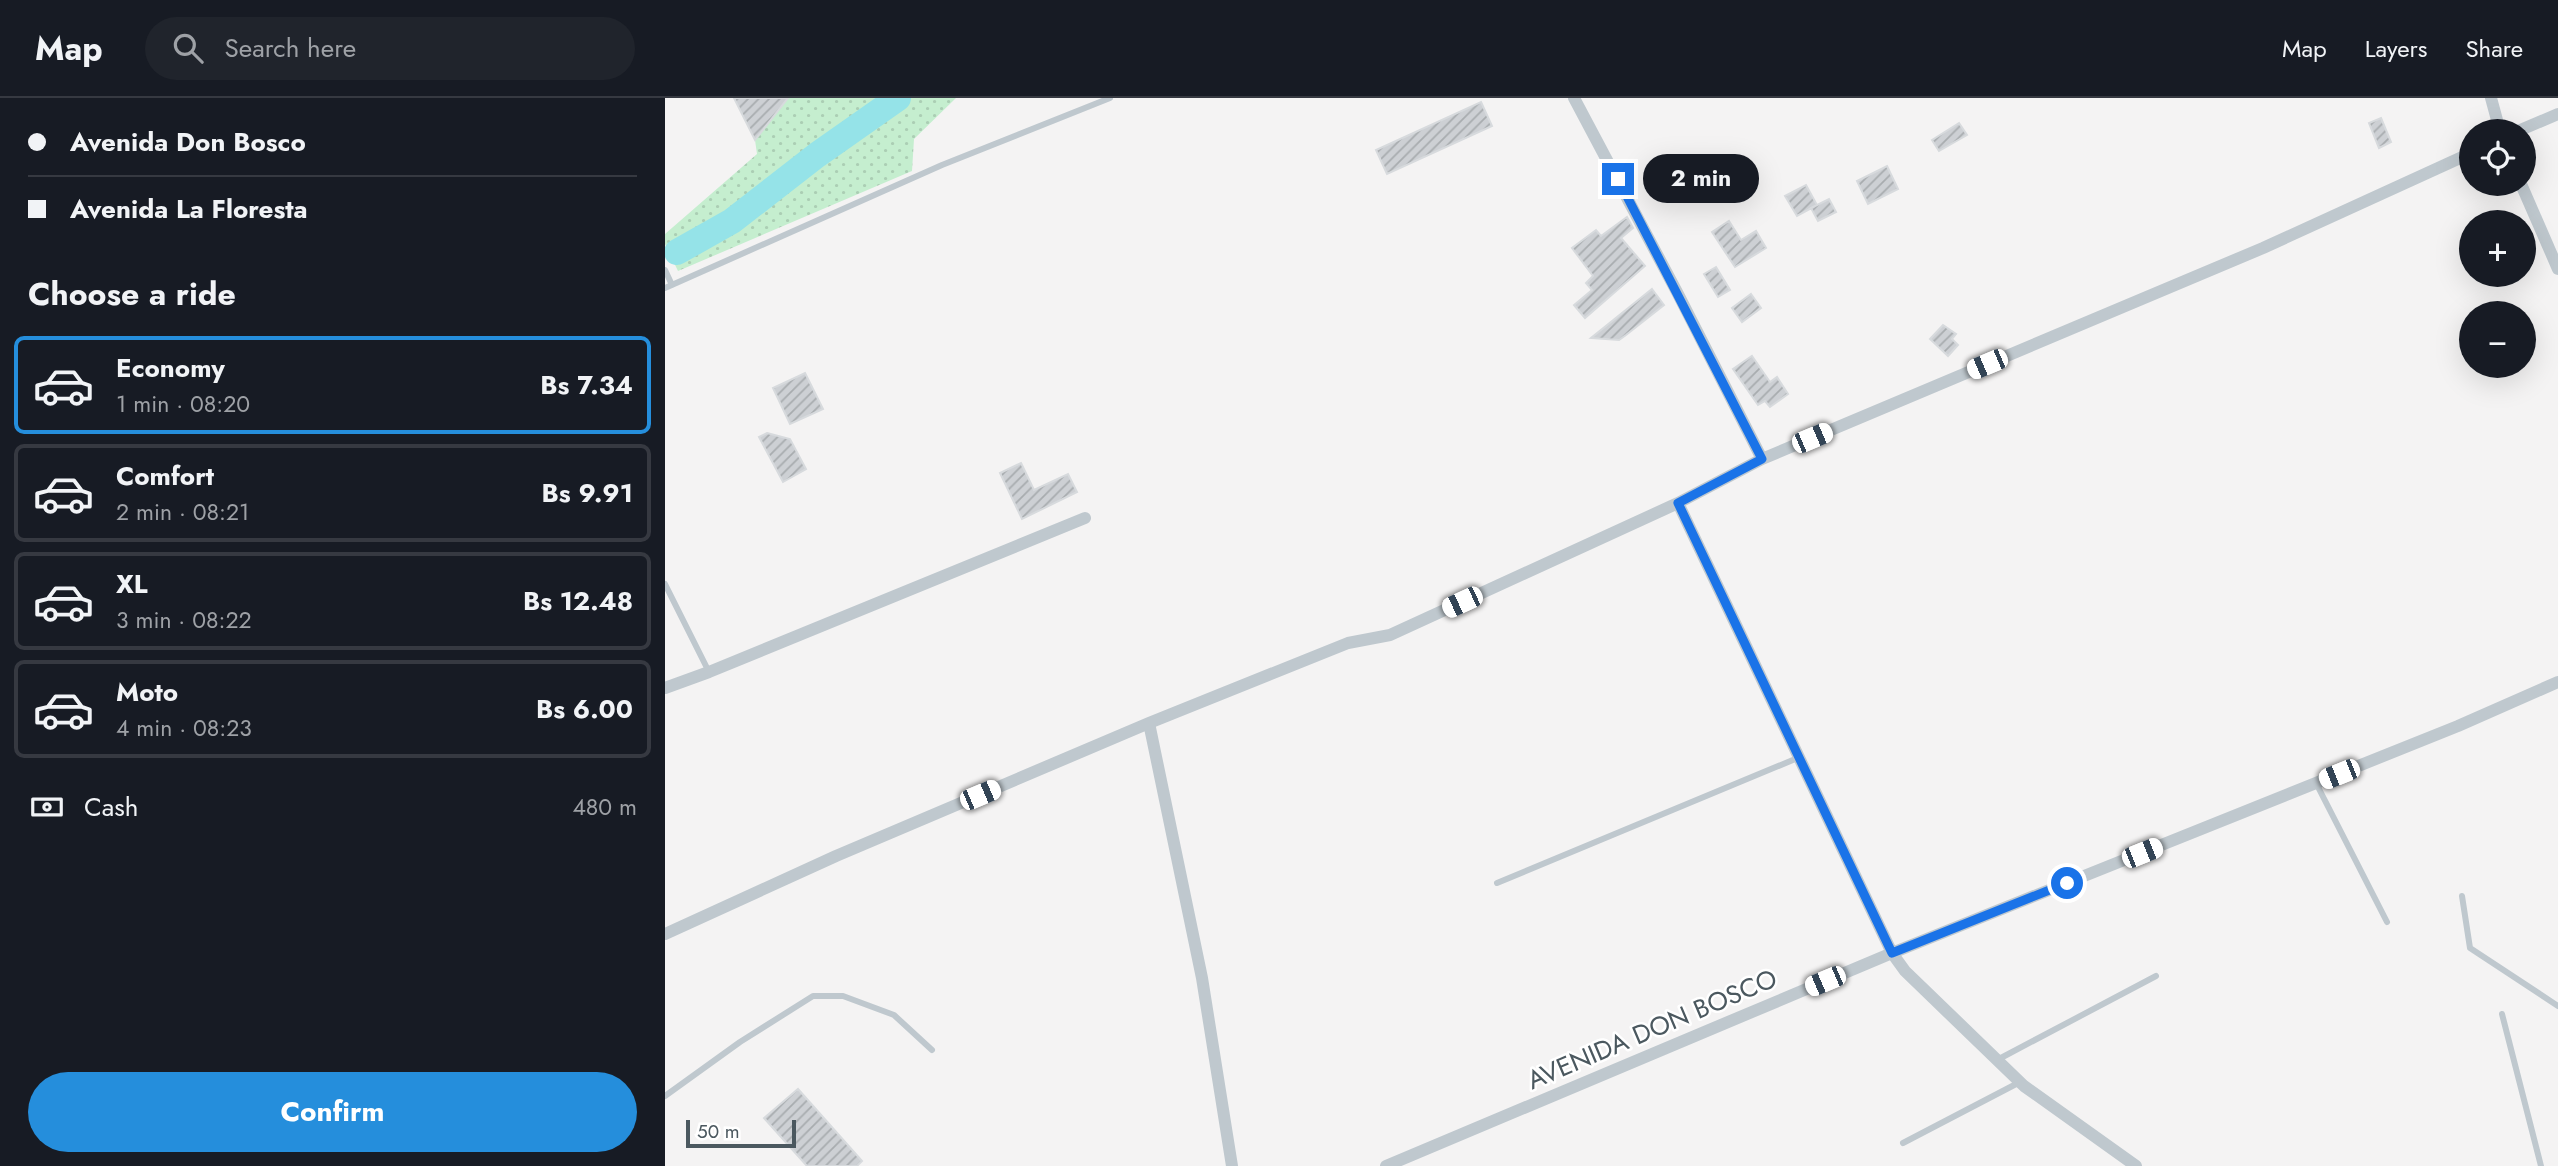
<!DOCTYPE html>
<meta charset="utf-8">
<style>
:root{--surface:#171b24;--page:#20242c;--text:#f1f3f6;--muted:#9ea1a6;--line:#363941;--accent:#258edc}
body{margin:0;font-family:Jost,sans-serif;background:var(--page);color:var(--text);height:100vh;display:flex;flex-direction:column;font-size:26px;white-space:nowrap}
*{box-sizing:border-box;margin:0}
p{font-size:23px;color:var(--muted)}
.icon{flex:none;width:38px;height:38px;fill:none;stroke:currentColor;stroke-width:2;stroke-linecap:round;stroke-linejoin:round}
.map{position:relative;flex:1;overflow:hidden}
.details{display:flex;flex-direction:column;background:var(--surface);width:665px}
.details>*{flex:none}
.hud{display:grid;align-content:center;height:154px;padding:0 28px;background:var(--surface)}
.tools{position:absolute;left:1794px;top:21px;display:grid;gap:14px}
.tools a{display:grid;place-items:center;width:77px;height:77px;border-radius:50%;background:var(--surface);box-shadow:0 7px 28px #0002;font-size:35px}
.scale{position:absolute;left:21px;bottom:18px;width:110px;box-sizing:border-box;padding-left:7px;border:4px solid #4b585f;border-top:0;font-size:19px;line-height:24px;white-space:nowrap;color:#4b585f;-webkit-text-stroke:5px #fff;paint-order:stroke}
.end{position:absolute;width:32px;height:32px;margin:-16px;border:9px solid #1a73e8;background:#fff;box-shadow:0 0 0 4px #fff}
.from{border-radius:50%}
.bubble{position:absolute;height:49px;border-radius:24px;background:var(--surface);box-shadow:0 7px 28px #0002;font-size:23px;font-weight:700;line-height:49px;text-align:center}
.car{position:absolute;width:21px;height:42px;margin:-21px -10px;border-radius:9px;box-shadow:0 0 5px 2px #0007;background:linear-gradient(#fff 24%,#345 0 40%,#fff 0 76%,#345 0 86%,#fff 0)}
.hud b{display:flex;align-items:center;gap:24px;height:66px;font-size:26px}
.hud b+b{border-top:2px solid var(--line)}
.hud i{width:18px;height:18px;background:var(--text)}
ul{padding:0;list-style:none}
li{display:flex;align-items:center;gap:21px;height:98px;margin:0 14px 10px;padding:0 14px;border:4px solid var(--line);border-radius:10px}
li div{flex:1}
li b{display:block;font-size:26px}
li em{font-style:normal;font-weight:700}
li.current{border-color:var(--accent)}
li>.icon{width:63px;height:63px;stroke-width:1.5}
h2{padding:0 28px;font-size:32px;line-height:84px}
.pay{display:flex;align-items:center;gap:18px;height:77px;padding:0 28px;font-size:26px}
.pay p{margin-inline-start:auto}
.primary-button{display:flex;gap:14px;margin-top:auto;padding:14px 28px}
.primary-button a{flex:1;height:80px;border-radius:42px;background:var(--accent);color:#fff;font-size:28px;font-weight:700;line-height:80px;text-align:center}
header{display:flex;align-items:center;gap:42px;box-sizing:border-box;height:98px;padding:0 35px;background:var(--surface);border-bottom:2px solid var(--line)}
header strong{font-size:33px}
nav{display:flex;gap:38px;margin-inline-start:auto;font-size:24px}
.search{width:490px;height:63px;background:var(--page);display:flex;align-items:center;gap:18px;box-sizing:border-box;padding:0 24px;border-radius:38px;color:var(--muted);font-size:26px}
main{display:flex;flex:1;min-height:0}
.map>svg:first-child{display:block}
</style>
<header>
<strong>Map</strong>
<div class="search"><svg class="icon" aria-label="search" viewBox="0 0 24 24"><circle cx="10" cy="10" r="6"/><path d="M15 15l6 6"/></svg>Search here</div>
<nav><a>Map</a><a>Layers</a><a>Share</a></nav>
</header>
<main>
<section class="details">
<div class="hud">
<b><i class="from"></i>Avenida Don Bosco</b>
<b><i></i>Avenida La Floresta</b>
</div>
<h2>Choose a ride</h2>
<ul>
<li class="current"><svg class="icon" aria-label="car" viewBox="0 0 24 24"><path d="M5 17H2v-5l4-1 3-4h7l3 4 3 1v5h-3M9 17h6M6 11h13"/><circle cx="7" cy="17" r="2"/><circle cx="17" cy="17" r="2"/></svg><div><b>Economy</b><p>1 min · 08:20</p></div><em>Bs 7.34</em></li>
<li><svg class="icon" aria-label="car" viewBox="0 0 24 24"><path d="M5 17H2v-5l4-1 3-4h7l3 4 3 1v5h-3M9 17h6M6 11h13"/><circle cx="7" cy="17" r="2"/><circle cx="17" cy="17" r="2"/></svg><div><b>Comfort</b><p>2 min · 08:21</p></div><em>Bs 9.91</em></li>
<li><svg class="icon" aria-label="car" viewBox="0 0 24 24"><path d="M5 17H2v-5l4-1 3-4h7l3 4 3 1v5h-3M9 17h6M6 11h13"/><circle cx="7" cy="17" r="2"/><circle cx="17" cy="17" r="2"/></svg><div><b>XL</b><p>3 min · 08:22</p></div><em>Bs 12.48</em></li>
<li><svg class="icon" aria-label="car" viewBox="0 0 24 24"><path d="M5 17H2v-5l4-1 3-4h7l3 4 3 1v5h-3M9 17h6M6 11h13"/><circle cx="7" cy="17" r="2"/><circle cx="17" cy="17" r="2"/></svg><div><b>Moto</b><p>4 min · 08:23</p></div><em>Bs 6.00</em></li>
</ul>
<div class="pay"><svg class="icon" aria-label="cash" viewBox="0 0 24 24"><path d="M3 7h18v10H3z"/><circle cx="12" cy="12" r="2"/></svg>Cash<p>480 m</p></div>
<div class="primary-button"><a>Confirm</a></div>
</section>
<div class="map">
<svg width="1893" height="1068" viewBox="0 0 1893 1068">
<defs>
<pattern id="grass-dots" width="8" height="8" patternUnits="userSpaceOnUse" patternTransform="scale(1.75)"><rect width="8" height="8" fill="#c5eecf"/><path d="M2 2h.1M6 6h.1" fill="none" stroke="#abceb4" stroke-width="1.8" stroke-linecap="round"/></pattern>
<pattern id="building-hatch" width="6" height="6" patternUnits="userSpaceOnUse" patternTransform="scale(1.75)"><rect width="6" height="6" fill="#cdd0d4"/><path d="M-1 1l2-2M0 6l6-6M5 7l2-2" fill="none" stroke="#a8acaf"/></pattern>
</defs>
<rect width="100%" height="100%" fill="#f4f3f3"/>
<!-- grass -->
<path fill="url(#grass-dots)" d="M123,0H291L249,41L247,73L13,173L0,146V136L92,56L90,42Z"/>
<g fill="none" stroke-linecap="round" stroke-linejoin="round">
<!-- river -->
<path stroke="#95e3e8" stroke-width="26" d="M12,154L67,123L152,57L233,0"/>
</g>
<!-- building -->
<path fill="url(#building-hatch)" stroke="#d7dadd" stroke-width="2" d="M69,0H123L90,42Z
M816,4L827,28L722,76L711,52Z
M1716,20L1726,44L1714,50L1704,25Z
M1294,25L1302,37L1274,53L1267,42Z
M1222,68L1233,91L1203,106L1192,83Z
M1141,87L1152,107L1132,118L1120,98Z
M1164,101L1171,114L1153,123L1146,110Z
M962,119L968,130L956,140L980,168L920,220L909,207L927,192L921,185L928,178L907,150L931,132L936,138Z
M1064,123L1076,142L1091,133L1101,150L1070,169L1047,134Z
M1051,169L1065,192L1053,199L1039,176Z
M987,191L999,207L961,237L954,242L926,240Z
M1086,196L1096,210L1077,224L1067,210Z
M1278,227L1291,236L1287,241L1293,247L1283,258L1265,241Z
M1087,258L1105,284L1112,279L1123,296L1105,309L1100,303L1093,307L1068,271Z
M140,275L158,311L125,326L108,290Z
M102,335L125,341L141,371L118,384L94,339Z
M356,365L369,392L403,376L412,394L357,421L335,375Z
M133,991L197,1063L192,1068H142L99,1020Z"/>
<g fill="none" stroke-linecap="round" stroke-linejoin="round">
<!-- service -->
<path stroke="#bfc8ce" stroke-width="6" d="M0,172L7,187
M0,190L277,67L445,0
M0,486L44,574
M1651,685L1722,824
M832,785L1135,659
M1797,798L1805,850L1893,908
M1837,916L1876,1068
M1332,962L1491,878
M0,998L75,944L148,898H178L229,917L267,952
M1238,1045L1355,984"/>
<!-- minor -->
<path stroke="#bfc8ce" stroke-width="12" d="M909,0L1013,196L1097,361
M1826,0L1835,33
M1853,33L1893,16
M1856,86L1893,171
M1013,405L1227,855L1240,873L1359,988L1471,1068
M0,590L44,574L420,420
M484,625L537,880L567,1068
M0,836L171,758L484,625L683,545L725,537L1013,405L1097,361L1598,150L1806,55
M721,1068L1227,855L1793,628L1893,584"/>
</g>
<g fill="none" stroke-linecap="round" stroke-linejoin="round">
<!-- route -->
<path stroke="#1a73e8" stroke-width="9" d="M953,81L1097,361L1013,405L1227,855L1402,785"/>
</g>
<g text-anchor="middle" dominant-baseline="central" stroke-width="5" stroke-linejoin="round" paint-order="stroke">
<!-- street labels -->
<g font-size="26" fill="#4b585f" stroke="#fff">
<text transform="translate(987 931) rotate(-23)">AVENIDA DON BOSCO</text>
</g>
</g>
</svg>
<div class="tools">
<a><svg class="icon" aria-label="locate" viewBox="0 0 24 24"><circle cx="12" cy="12" r="6"/><path d="M12 2v4M12 18v4M2 12h4M18 12h4"/></svg></a>
<a>+</a>
<a>−</a>
</div>
<div class="scale">50 m</div>
<i class="end from" style="left:1402px;top:785px"></i>
<i class="end" style="left:953px;top:81px"></i>
<div class="bubble" style="left:978px;top:56px;width:116px">2 min</div>
<i class="car" style="left:1322px;top:266px;rotate:247deg"></i>
<i class="car" style="left:1147px;top:340px;rotate:67deg"></i>
<i class="car" style="left:797px;top:504px;rotate:245deg"></i>
<i class="car" style="left:1674px;top:676px;rotate:248deg"></i>
<i class="car" style="left:315px;top:697px;rotate:67deg"></i>
<i class="car" style="left:1477px;top:755px;rotate:68deg"></i>
<i class="car" style="left:1160px;top:883px;rotate:247deg"></i>
</div>
</main>
